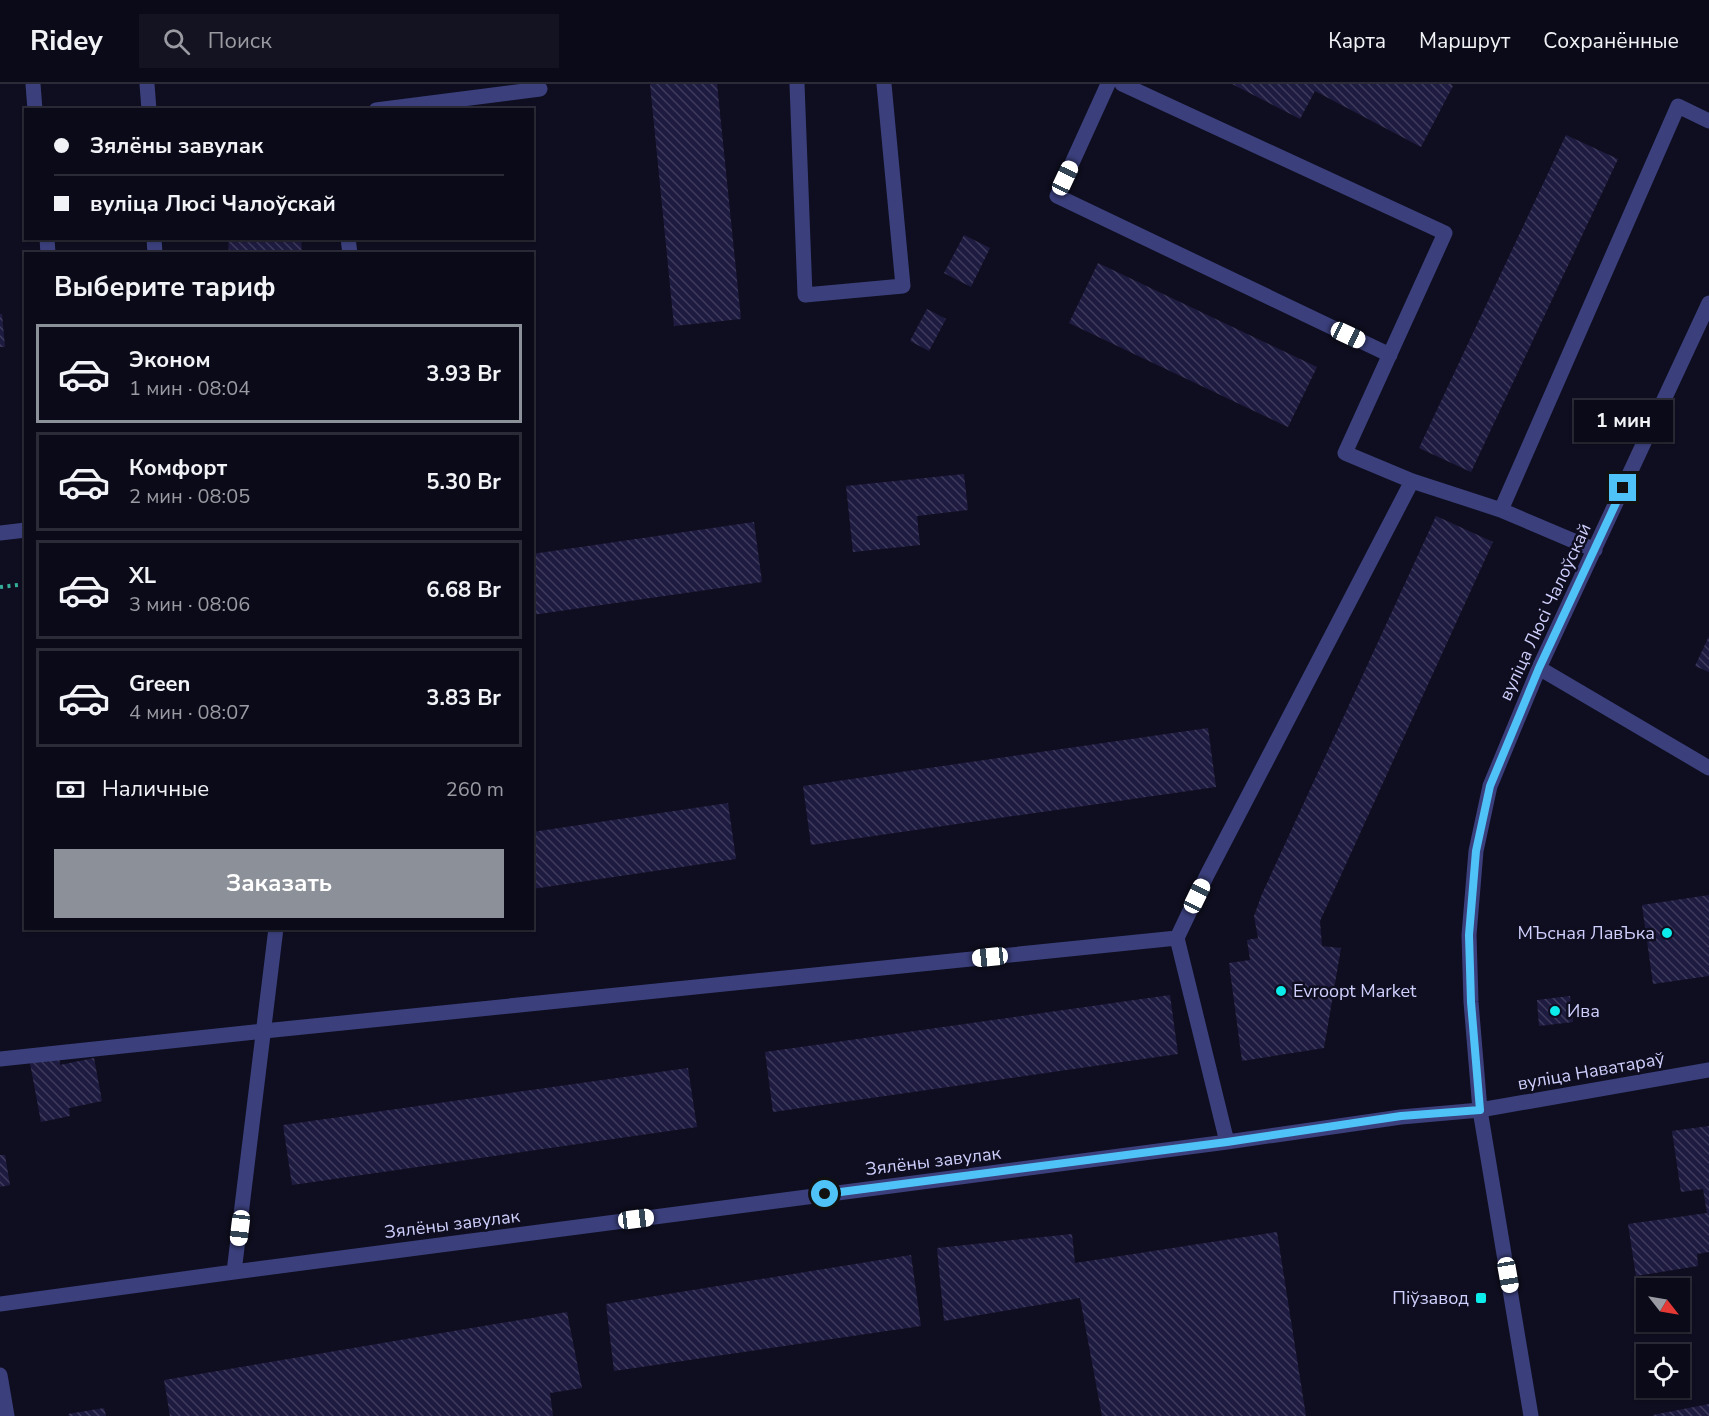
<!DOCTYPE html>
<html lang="ru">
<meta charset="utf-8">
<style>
:root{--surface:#0b0a18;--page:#141321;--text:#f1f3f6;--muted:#9a9aa2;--line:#2b2b37;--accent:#8c9099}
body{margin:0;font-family:"Nunito Sans",sans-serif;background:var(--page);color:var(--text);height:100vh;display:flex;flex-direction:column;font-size:22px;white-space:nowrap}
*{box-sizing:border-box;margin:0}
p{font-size:20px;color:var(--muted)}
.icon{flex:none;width:33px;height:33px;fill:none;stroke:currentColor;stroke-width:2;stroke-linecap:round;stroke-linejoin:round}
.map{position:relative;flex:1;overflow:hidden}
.sheet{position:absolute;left:24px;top:168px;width:510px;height:678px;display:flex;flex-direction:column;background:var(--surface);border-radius:0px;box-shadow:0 2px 4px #0004,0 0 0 2px var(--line)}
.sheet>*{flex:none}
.banner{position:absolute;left:24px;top:24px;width:510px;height:132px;border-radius:0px;box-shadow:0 2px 4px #0004,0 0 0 2px var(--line);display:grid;align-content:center;height:132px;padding:0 30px;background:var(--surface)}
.needle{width:39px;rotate:121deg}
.buttons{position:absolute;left:1636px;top:1194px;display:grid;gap:12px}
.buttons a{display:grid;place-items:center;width:54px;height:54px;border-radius:0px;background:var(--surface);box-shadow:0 2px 4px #0004,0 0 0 2px var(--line);font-size:30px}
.end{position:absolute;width:27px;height:27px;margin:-14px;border:8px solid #4fc3f7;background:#111;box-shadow:0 0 0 3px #111}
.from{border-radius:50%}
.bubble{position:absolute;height:42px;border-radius:0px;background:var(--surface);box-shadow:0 2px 4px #0004,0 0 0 2px var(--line);font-size:20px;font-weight:700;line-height:42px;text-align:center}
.car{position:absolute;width:18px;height:36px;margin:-18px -9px;border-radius:8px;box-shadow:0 0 4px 2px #0007;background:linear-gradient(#fff 24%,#345 0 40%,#fff 0 76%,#345 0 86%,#fff 0)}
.banner b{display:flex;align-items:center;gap:21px;height:57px;font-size:22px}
.banner b+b{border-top:2px solid var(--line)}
.banner i{width:15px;height:15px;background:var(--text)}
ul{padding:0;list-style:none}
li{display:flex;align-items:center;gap:18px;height:99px;margin:0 12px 9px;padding:0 18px;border:3px solid var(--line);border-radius:0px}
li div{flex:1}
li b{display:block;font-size:22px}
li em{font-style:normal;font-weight:700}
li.active{border-color:var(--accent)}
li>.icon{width:54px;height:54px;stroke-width:1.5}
h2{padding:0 30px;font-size:27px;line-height:72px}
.pay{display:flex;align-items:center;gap:15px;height:66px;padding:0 30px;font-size:22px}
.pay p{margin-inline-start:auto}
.cta{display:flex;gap:12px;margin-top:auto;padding:12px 30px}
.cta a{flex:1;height:69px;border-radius:0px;background:var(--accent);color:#fff;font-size:24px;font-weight:700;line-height:69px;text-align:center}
header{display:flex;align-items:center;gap:36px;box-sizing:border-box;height:84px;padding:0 30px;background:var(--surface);border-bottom:2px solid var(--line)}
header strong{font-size:28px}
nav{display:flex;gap:33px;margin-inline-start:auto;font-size:21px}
.search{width:420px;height:54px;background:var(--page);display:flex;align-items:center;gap:15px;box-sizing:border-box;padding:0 21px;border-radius:0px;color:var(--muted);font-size:22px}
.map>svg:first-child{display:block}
</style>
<header>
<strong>Ridey</strong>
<div class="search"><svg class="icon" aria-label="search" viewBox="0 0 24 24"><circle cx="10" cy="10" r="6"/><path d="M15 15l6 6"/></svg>Поиск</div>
<nav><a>Карта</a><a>Маршрут</a><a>Сохранённые</a></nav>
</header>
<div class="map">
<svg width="1709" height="1332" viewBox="0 0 1709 1332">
<defs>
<pattern id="building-back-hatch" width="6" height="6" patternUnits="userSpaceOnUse" patternTransform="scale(1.5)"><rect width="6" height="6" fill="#1e1b40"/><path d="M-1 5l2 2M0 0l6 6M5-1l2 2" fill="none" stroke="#3e3b5c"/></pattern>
</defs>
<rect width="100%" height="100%" fill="#0f0e20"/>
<!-- building -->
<path fill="url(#building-back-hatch)" d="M650,0H717L741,235L674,242Z
M1232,0H1451L1453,2L1421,63L1315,7L1300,35Z
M1566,51L1618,75L1471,388L1419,364Z
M964,151L990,164L971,203L944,189Z
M228,154H301L302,170H229Z
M1098,179L1317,283L1288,343L1069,239Z
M927,225L946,235L929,267L910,257Z
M0,230H2L5,263H0Z
M964,390L968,426L917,432L920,461L853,468L846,402Z
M1436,432L1493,458L1320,837L1322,862L1341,864L1324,964L1242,977L1229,879L1250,876L1247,856L1258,854L1254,832L1262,810Z
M754,438L762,498L532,531V470Z
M1709,552V588L1695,582Z
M1208,644L1216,703L811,761L803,702Z
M728,719L736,775L532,805V748Z
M1709,811V892L1653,900L1642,821Z
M1170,911L1178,970L773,1028L765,968Z
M1570,912L1573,938L1539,942L1537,916Z
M59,974L60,981L94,974L102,1017L69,1024L70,1032L41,1038L30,979Z
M688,984L697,1043L292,1101L283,1041Z
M1709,1042V1168L1697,1170L1698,1182L1636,1192L1628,1140L1707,1129L1703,1105L1681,1108L1672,1047Z
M0,1071H5L10,1101L0,1103Z
M1277,1148L1306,1332H1102L1080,1214L944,1237L937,1164L1072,1150L1075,1179Z
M911,1171L921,1242L614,1287L606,1220Z
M567,1228L582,1304L550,1309L553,1332H170L164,1296Z
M1709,1320V1332H1653V1331Z
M104,1324L106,1332H69L68,1330Z"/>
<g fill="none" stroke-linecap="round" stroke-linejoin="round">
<!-- path -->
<path stroke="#34ac97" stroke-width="4" stroke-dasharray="3 4.5" stroke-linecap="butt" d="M0,503L26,500"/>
<!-- minor -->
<path stroke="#3b407d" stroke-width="15" d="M33,0L35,26
M147,0L149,26
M797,0L805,211L903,202L884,0
M1108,0L1057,112L1390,271
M1122,0L1445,149L1345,369L1412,397L1501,426L1595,466
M376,26L540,5
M47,154L48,170
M154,154L155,170
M348,154L350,170
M1501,426L1678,22L1709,37
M0,449L26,446
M1539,584L1709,684
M0,975L264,947L1177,854
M1227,1058L1177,854L1207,791L1412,397
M234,1188L276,844
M0,1220L234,1188L1227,1058L1401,1033L1480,1026L1709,986
M0,1291L7,1332
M1531,1332L1480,1026L1471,918L1469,851L1476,767L1490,702L1539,584L1709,219"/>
</g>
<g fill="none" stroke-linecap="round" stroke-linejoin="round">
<!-- route -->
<path stroke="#4fc3f7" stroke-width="8" d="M825,1110L1227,1058L1401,1032L1480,1026L1471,918L1469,851L1476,767L1490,702L1539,584L1623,404"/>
</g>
<!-- markers -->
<g fill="#0cecea" stroke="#0f0e20" stroke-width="2">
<circle cx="1667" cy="849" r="6"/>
<circle cx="1281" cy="907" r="6"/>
<circle cx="1555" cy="927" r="6"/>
<rect x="1475" y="1208" width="12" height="12" rx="3"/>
</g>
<g text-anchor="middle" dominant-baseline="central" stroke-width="5" stroke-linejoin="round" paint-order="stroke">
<!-- street labels -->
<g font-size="18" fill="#cfcffd" stroke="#0f0e20">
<text transform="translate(1545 528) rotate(-65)">вуліца Люсі Чалоўскай</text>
<text transform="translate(1591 987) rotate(-10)">вуліца Наватараў</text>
<text transform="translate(933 1077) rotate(-7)">Зялёны завулак</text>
<text transform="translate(452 1140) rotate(-7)">Зялёны завулак</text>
</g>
<!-- poi labels -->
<g font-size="18" fill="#cfcffd" stroke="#0f0e20" text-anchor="end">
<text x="1655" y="849">МЪсная ЛавЪка</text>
<text x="1293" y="907" text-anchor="start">Evroopt Market</text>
<text x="1567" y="927" text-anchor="start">Ива</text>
<text x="1469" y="1214">Піўзавод</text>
</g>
</g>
</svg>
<div class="buttons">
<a><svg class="needle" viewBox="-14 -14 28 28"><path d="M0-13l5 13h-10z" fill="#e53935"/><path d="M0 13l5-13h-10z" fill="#9a9aa2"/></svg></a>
<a><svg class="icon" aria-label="locate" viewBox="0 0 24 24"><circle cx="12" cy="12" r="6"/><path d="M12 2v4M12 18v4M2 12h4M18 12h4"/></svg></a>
</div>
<i class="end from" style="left:825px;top:1110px"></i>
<i class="end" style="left:1623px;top:404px"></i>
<div class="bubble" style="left:1574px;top:316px;width:99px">1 мин</div>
<i class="car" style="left:1065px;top:94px;rotate:25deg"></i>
<i class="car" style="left:1348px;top:251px;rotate:115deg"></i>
<i class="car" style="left:1197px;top:812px;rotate:26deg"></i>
<i class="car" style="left:990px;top:873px;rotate:264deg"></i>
<i class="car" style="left:636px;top:1135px;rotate:83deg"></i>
<i class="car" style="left:240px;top:1144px;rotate:187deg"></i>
<i class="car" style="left:1508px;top:1191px;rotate:170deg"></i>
<div class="banner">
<b><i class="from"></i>Зялёны завулак</b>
<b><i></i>вуліца Люсі Чалоўскай</b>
</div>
<section class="sheet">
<h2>Выберите тариф</h2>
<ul>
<li class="active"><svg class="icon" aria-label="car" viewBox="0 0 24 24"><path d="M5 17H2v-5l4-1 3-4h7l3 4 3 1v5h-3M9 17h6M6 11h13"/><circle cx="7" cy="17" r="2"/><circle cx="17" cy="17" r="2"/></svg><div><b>Эконом</b><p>1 мин · 08:04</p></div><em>3.93 Br</em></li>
<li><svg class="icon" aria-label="car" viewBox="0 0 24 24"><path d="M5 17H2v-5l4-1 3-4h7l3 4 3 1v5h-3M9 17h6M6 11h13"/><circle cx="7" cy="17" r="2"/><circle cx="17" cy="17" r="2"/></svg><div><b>Комфорт</b><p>2 мин · 08:05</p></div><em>5.30 Br</em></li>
<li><svg class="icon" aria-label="car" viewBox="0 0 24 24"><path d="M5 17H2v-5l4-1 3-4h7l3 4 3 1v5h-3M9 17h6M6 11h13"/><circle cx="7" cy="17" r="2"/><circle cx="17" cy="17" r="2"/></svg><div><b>XL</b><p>3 мин · 08:06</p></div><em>6.68 Br</em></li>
<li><svg class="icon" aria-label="car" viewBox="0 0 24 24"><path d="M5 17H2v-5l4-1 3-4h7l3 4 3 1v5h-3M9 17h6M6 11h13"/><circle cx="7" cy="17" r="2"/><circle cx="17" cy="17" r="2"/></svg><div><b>Green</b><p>4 мин · 08:07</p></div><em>3.83 Br</em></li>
</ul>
<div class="pay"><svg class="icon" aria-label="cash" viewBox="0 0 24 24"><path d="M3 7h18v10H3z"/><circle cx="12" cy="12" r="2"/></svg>Наличные<p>260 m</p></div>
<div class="cta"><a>Заказать</a></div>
</section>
</div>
